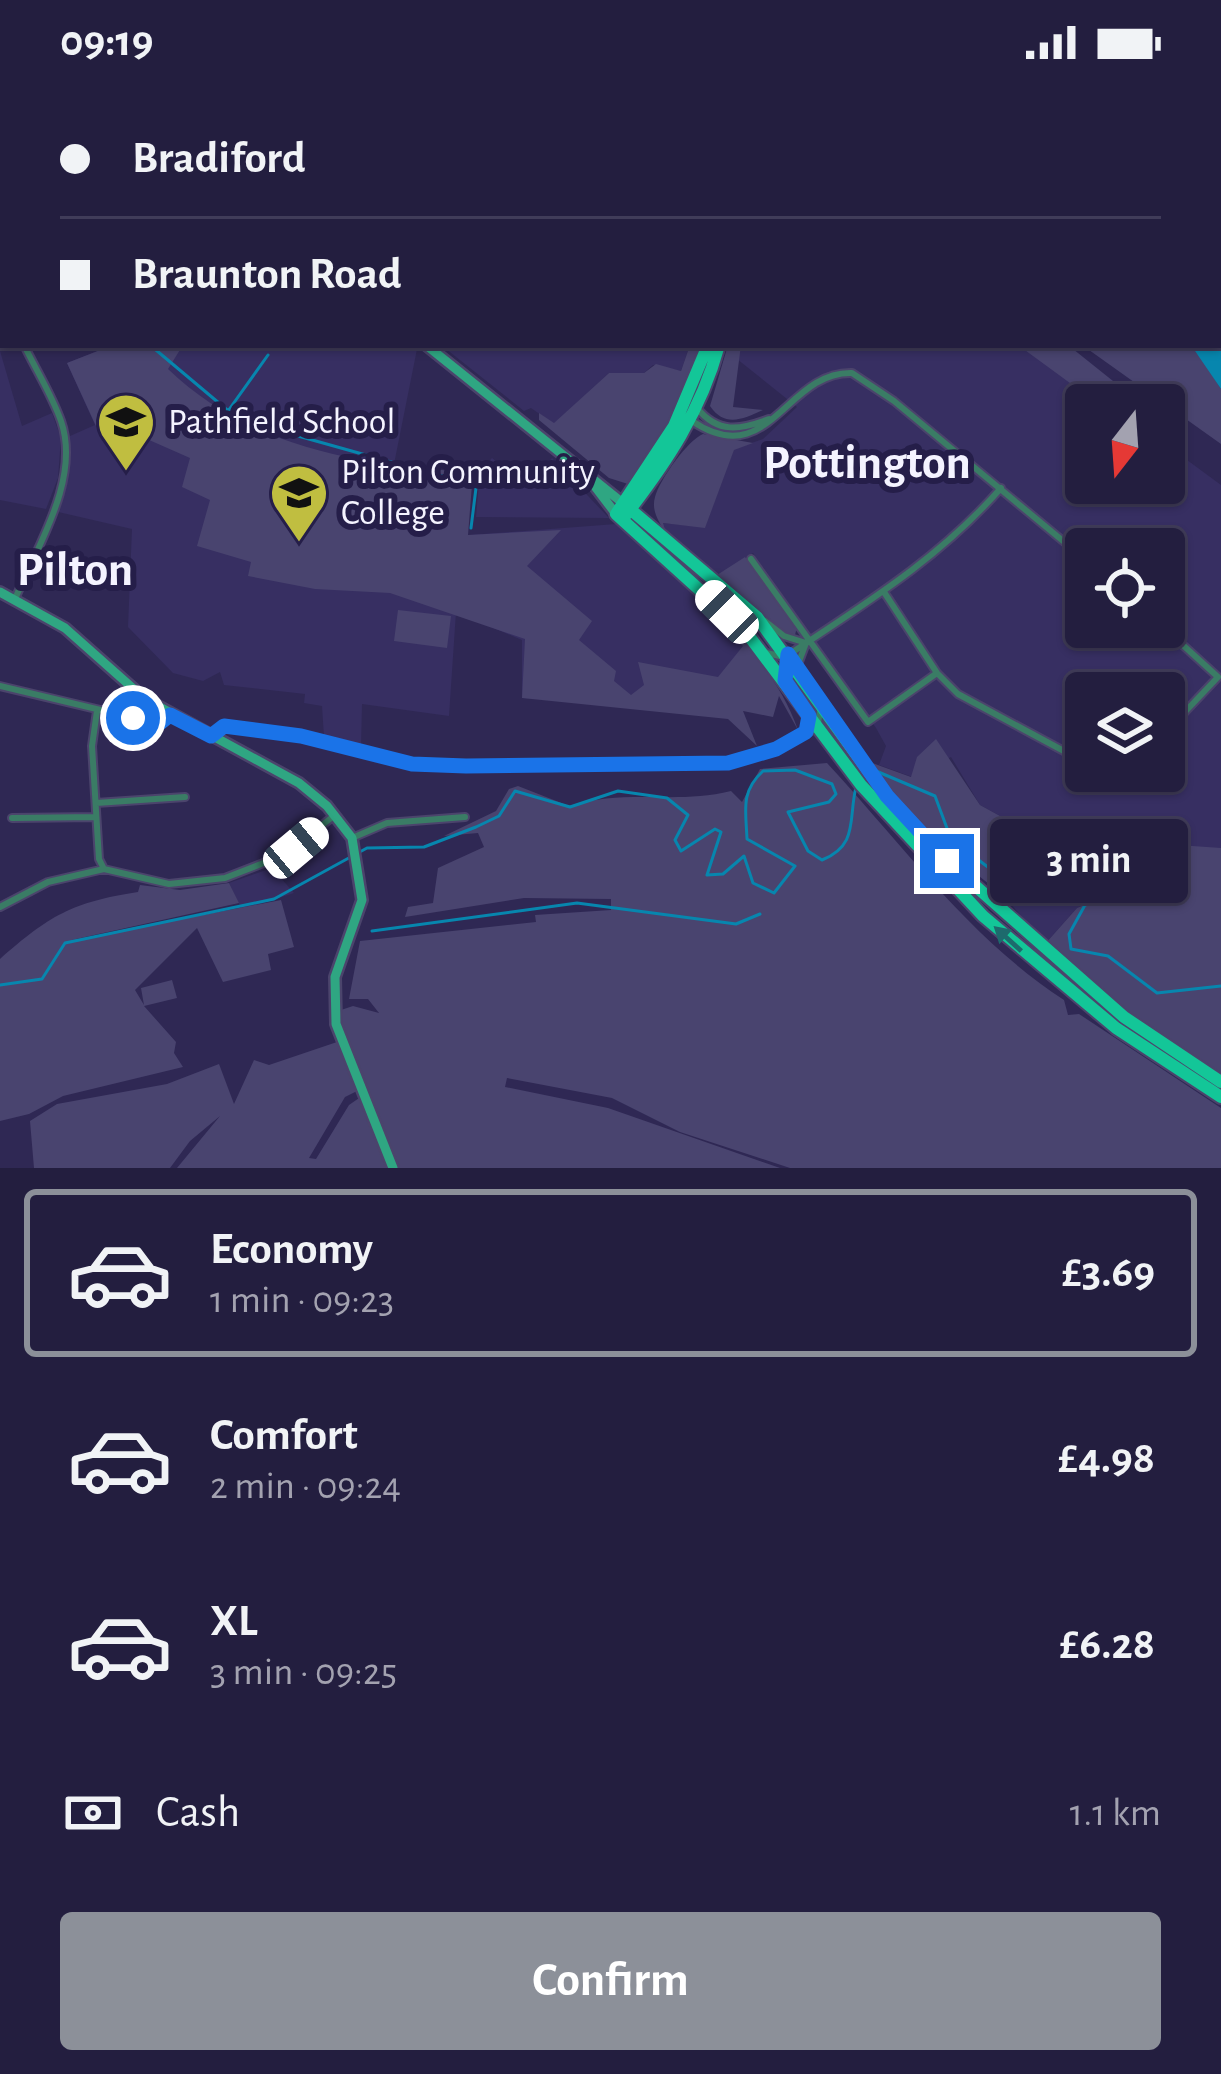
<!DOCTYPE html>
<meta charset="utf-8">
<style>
:root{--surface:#231e3f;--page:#2f2b4a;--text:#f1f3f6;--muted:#a3a2b0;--line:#403c59;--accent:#8c9099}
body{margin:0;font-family:"Alegreya Sans",sans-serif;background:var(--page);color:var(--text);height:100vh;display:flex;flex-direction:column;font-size:45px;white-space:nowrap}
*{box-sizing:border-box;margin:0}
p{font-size:39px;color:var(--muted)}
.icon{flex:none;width:66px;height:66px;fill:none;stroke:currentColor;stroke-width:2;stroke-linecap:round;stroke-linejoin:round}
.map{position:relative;height:1084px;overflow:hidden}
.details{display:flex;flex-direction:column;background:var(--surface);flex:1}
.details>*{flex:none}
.guide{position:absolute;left:0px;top:0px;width:1221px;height:264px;box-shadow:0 3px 9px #0004,0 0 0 3px var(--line);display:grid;align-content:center;height:264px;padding:0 60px;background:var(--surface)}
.needle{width:78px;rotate:197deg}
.buttons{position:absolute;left:1065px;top:300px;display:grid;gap:24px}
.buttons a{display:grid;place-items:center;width:120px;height:120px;border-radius:12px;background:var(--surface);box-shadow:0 3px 9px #0004,0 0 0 3px var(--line);font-size:60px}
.end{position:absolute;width:54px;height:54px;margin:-27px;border:15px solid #1a73e8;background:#fff;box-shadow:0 0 0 6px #fff}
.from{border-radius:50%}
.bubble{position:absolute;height:84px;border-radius:12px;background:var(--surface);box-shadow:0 3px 9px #0004,0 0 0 3px var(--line);font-size:39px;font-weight:600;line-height:84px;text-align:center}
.car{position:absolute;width:36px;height:72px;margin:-36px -18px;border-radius:15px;box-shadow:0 0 9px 3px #0007;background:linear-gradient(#fff 24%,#345 0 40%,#fff 0 76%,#345 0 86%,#fff 0)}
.guide b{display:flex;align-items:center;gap:42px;height:114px;font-size:45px}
.guide b+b{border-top:3px solid var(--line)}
.guide i{width:30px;height:30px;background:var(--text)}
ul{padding:21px 0 0;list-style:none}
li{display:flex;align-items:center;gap:36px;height:168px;margin:0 24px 18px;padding:0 36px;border:6px solid transparent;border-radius:12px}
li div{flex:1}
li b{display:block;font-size:45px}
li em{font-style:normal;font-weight:600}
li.selected{border-color:var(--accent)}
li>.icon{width:108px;height:108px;stroke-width:1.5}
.pay{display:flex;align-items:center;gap:30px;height:132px;padding:0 60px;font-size:45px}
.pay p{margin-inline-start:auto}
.primary-button{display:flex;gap:24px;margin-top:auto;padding:24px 60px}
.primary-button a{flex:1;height:138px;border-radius:12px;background:var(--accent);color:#fff;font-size:48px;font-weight:600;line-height:138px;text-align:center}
.status{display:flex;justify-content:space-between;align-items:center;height:84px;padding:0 60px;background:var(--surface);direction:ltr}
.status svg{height:33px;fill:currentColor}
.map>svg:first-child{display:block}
</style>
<div class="status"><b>09:19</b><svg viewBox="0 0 49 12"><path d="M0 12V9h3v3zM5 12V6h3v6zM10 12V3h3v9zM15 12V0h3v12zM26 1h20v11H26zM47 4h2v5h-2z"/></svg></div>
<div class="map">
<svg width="1221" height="1084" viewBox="0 0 1221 1084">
<rect width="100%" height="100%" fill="#2f2854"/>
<!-- built -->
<path fill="#372f62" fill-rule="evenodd" d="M113,261H412L417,265L394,380L418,388H473L465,469L470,451L616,440L708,519L746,560L772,601L609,619L522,614V556L456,528L449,632L362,620L361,664L324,653L322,622L304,619L305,610L224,601L220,588L203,597L173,589L128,543L132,445L54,427L69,382L70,352L95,341L67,279Z
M441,261H690L681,287L653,281L644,289H609L554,340L531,324L524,327Z
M741,261H1038L1114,321H1086V399H1164V359L1221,401V764L1204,767L1135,758L1089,732H1000L980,721L951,673L912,693L879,681L886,662L876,644L753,469L720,492L666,449L662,439L705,443L734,365L763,355L797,323L737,275ZM1086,465H1164V543H1086ZM1086,609H1164V687H1086Z
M0,267L22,342L52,329L61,354L58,394L46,425L0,416Z
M492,374L527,403L552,374L609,434L476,433L480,387Z
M1064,747L1107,758L1157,791L1077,824L1045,860L1004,812L1042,753Z
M272,784L294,809L242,826L229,799Z"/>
<!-- green -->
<path fill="#49446f" d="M113,261H183L168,285C250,364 363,382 473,388L468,451L561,446L527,482L592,537L579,556L616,587L614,597L631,611L644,601L638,578L718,593L743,562L704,524L708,519C744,557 780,595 798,646L779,612L773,633L743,627L757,662L728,635L522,614L525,555L390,509L315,505L248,492L251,478L197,462L210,416L182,403L190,374L106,337L96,342L67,279Z
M690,261H705L687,311L628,400L609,394L539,336V329L554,339L609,289H644L656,280L681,287Z
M728,261H741L733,323L763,326C743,335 725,344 710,322Z
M1018,261H1068L1143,321H1100Z
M1082,261H1193L1221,305V360Z
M703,350L753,359L734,366L705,444L663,439L666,449C659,438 651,427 655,413C660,395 688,356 703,350Z
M745,473L797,543L795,551L784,550L717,491Z
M398,526L451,532L447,564L394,557Z
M936,655L980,721L1000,732H1089L1135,758L1221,764V989L1134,934L1045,860L1077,824L1156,790C1120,766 1087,742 1042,752L1004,812L935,757L864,676L911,693L917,673Z
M827,679C901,759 971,856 1064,916L1068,931L1079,930L1221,1024V1084H790L680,1048L612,1014L507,994L505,1003L608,1024L780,1084H397L344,955L338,927L353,922L379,929L368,915H349L360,857L536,838L535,831L611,826V815L524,814L405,833L408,823L433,819L438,784L484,763L478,749L444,752L496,727L509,705L518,702L569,722C628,704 675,721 731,707L742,718L760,685Z
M229,799L239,819L67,857L281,816L294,863L268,870L271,886L223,898L197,844L135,906L144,921L141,904L172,896L177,914L144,922L176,958L174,969L183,983L63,1012L29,1030L0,1037V875C49,832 72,818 138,808L140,801L180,806Z
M337,958L361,1005L345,1013L309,1074L316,1075L349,1021L362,1012L387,1084H177L220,1032L190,1057L170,1084H34L30,1037L57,1020L167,1000L219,980L234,1020L254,976L269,981Z"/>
<!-- water -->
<path fill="#0786ae" d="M1036,0H1221V305L1191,261H1218V3Z"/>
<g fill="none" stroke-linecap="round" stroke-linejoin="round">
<!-- stream -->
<path stroke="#0786ae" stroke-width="3" d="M150,261L251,346L273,345L441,392L478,388L471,444
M228,327L268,271
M876,687L935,712L954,763L964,765L1005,796L1022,784L1042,748C1087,739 1133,760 1162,794L1147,806L1085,821L1069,850L1071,865L1108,872L1157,909L1221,902
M372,847L577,819L736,840L760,830
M0,901L42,895L65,859L274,815L367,764L424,763L476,743L499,732L515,707L570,723L618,707L667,714L688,731L675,756L681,767L715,745L721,748L707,791L723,790L744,772L753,799L774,809L795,782L747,755C746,727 740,708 763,687L795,686L832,700L836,710L829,718L788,728L808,767L822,776C859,761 848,735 856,703"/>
<!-- street casing -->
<g stroke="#4b446c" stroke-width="10">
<path id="street" d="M2,1L4,0
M326,3L331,0
M697,324C718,350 740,346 769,335
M692,337C769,389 786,287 852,289L894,317L1086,476
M751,475L868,638L937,589
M884,508L937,589L958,610L1086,679
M15,515C37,463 81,395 61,337C52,311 36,286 24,261
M765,537L784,552L806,559L797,583
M1163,543L1218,593
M766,569L785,573C863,521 939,475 1001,404
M0,602L155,639L170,631
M97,627L92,662L99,775L104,785
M1164,650L1218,593
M211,652L223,642L289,649L400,678L466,682L719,680L775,665L817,644L820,628
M96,719L185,713
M12,734L96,733
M352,754L387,739L465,733
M0,823L48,798L104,785L169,800L225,794L284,771L335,731"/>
</g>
<!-- secondary casing -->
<g stroke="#4b446c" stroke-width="14">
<path id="secondary" d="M82,0L85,3
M0,227H3
M426,261L624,420
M587,392L616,430
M0,508L65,544L145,615L299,699L327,722L352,754L362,816L335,893L336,940L393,1084"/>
</g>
<!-- primary casing -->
<g stroke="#4b446c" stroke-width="16">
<path id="primary" d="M696,0L697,3
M708,261L674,342L616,430L746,548L861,701L983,832L1116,944L1221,1013
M624,420L757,533L887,713L947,777L1124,933L1221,998
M625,432C667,378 701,327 719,261"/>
</g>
<!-- street -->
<use href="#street" stroke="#3a7c65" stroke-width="6"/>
<!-- secondary -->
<use href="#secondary" stroke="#2fa682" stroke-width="9"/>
<!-- primary -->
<use href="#primary" stroke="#13c698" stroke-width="12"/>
</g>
<!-- one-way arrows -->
<defs><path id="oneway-solid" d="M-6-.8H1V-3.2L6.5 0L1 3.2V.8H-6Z" transform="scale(3)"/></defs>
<use fill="#1d6a6d" href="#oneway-solid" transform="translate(1008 855) rotate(-138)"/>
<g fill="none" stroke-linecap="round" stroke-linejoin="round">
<!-- route -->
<path stroke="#1a73e8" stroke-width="15" d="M133,634L160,639L170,631L211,652L224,642L301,652L412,680L466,682L728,679L776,665L806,648L809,632L785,597L788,570L887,712L947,777"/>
</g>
<!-- icons -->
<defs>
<g id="school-pin" transform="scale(3)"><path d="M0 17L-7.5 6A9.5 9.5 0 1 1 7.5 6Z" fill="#c0be40" stroke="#251e49"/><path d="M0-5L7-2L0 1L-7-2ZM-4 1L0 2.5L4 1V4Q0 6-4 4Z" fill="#111"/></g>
</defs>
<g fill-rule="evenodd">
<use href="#school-pin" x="126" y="338"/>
<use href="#school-pin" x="299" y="409"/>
</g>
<g text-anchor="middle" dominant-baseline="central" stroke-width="12" stroke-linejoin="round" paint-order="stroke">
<!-- poi labels -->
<g font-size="36" fill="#f4f3ff" stroke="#251e49" text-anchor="start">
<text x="168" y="338">Pathfield School</text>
<text x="341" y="388">Pilton Community<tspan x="341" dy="41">College</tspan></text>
</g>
<!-- district labels -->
<g font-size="48" font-weight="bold" fill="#f4f3ff" stroke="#251e49">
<text x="867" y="380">Pottington</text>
<text x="75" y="487">Pilton</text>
</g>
</g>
</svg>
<div class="buttons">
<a><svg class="needle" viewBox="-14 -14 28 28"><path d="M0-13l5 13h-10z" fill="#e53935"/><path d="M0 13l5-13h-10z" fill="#a3a2b0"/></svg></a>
<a><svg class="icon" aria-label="locate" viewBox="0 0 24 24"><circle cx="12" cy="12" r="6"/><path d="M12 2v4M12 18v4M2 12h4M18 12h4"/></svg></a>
<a><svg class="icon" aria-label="layers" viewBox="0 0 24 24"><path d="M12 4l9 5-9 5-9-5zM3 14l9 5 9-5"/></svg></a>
</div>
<i class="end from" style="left:133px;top:634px"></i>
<i class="end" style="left:947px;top:777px"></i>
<div class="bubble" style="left:990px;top:735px;width:198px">3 min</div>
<i class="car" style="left:727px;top:528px;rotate:315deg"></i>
<i class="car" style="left:296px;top:764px;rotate:50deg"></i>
<div class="guide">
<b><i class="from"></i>Bradiford</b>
<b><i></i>Braunton Road</b>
</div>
</div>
<section class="details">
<ul>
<li class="selected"><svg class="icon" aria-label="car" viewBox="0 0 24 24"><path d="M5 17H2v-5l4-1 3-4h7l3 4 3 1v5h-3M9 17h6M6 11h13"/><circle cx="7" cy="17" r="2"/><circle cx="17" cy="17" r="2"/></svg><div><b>Economy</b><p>1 min · 09:23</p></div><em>£3.69</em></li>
<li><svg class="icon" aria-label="car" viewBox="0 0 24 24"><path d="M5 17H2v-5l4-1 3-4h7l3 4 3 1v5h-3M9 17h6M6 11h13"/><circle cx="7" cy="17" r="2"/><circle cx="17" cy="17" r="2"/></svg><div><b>Comfort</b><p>2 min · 09:24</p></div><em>£4.98</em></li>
<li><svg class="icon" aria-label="car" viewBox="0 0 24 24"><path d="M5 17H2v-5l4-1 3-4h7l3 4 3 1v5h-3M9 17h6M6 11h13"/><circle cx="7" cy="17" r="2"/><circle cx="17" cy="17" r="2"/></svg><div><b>XL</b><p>3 min · 09:25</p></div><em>£6.28</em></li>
</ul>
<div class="pay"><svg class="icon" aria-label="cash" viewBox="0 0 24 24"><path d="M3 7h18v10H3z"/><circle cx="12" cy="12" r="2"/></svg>Cash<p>1.1 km</p></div>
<div class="primary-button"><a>Confirm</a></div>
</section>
